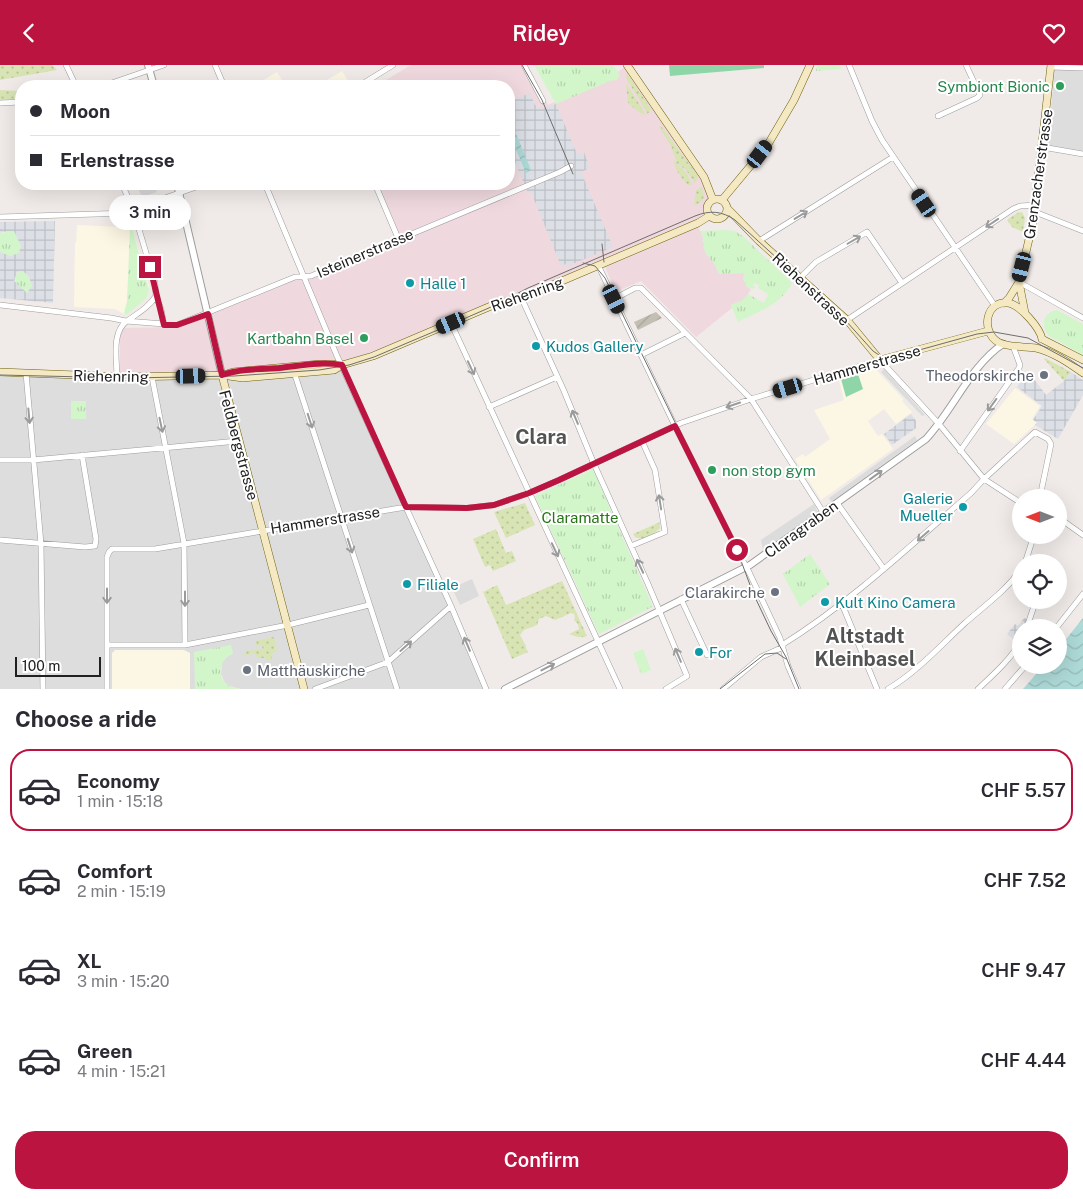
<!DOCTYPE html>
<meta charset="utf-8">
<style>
:root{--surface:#fff;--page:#f7f7f7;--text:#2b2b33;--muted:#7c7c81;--line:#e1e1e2;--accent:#bc1441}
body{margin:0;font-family:"Public Sans",sans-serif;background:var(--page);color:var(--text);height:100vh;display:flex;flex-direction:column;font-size:19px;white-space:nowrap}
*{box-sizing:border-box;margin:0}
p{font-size:16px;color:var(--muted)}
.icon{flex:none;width:28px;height:28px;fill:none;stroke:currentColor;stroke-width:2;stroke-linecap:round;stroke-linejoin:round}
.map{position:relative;height:624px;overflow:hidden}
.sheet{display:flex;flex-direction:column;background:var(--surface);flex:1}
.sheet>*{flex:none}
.top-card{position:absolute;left:15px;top:15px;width:500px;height:110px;border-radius:20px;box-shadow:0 5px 20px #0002;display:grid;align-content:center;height:110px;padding:0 15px;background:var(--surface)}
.needle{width:32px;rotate:270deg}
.fabs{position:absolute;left:1012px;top:424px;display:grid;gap:10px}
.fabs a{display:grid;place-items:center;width:55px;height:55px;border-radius:50%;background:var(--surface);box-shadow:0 5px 20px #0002;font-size:25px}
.scale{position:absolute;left:15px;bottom:12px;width:86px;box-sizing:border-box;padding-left:5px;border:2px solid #202020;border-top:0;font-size:14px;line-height:18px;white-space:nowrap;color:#202020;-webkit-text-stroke:4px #fff;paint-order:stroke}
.end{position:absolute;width:22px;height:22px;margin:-11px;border:6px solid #bc1441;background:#fff;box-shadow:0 0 0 2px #fff}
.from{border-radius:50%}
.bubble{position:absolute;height:35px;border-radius:18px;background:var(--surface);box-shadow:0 5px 20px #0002;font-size:16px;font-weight:600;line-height:35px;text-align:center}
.car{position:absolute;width:15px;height:30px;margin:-15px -8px;border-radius:6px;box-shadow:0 0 4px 1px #0007;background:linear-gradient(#222 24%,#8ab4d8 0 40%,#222 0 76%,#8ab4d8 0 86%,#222 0)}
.top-card b{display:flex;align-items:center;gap:18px;height:48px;font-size:19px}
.top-card b+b{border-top:1px solid var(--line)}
.top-card i{width:12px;height:12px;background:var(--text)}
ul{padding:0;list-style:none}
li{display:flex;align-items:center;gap:15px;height:82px;margin:0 10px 8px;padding:0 5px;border:2px solid transparent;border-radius:20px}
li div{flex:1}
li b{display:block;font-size:19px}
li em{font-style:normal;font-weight:600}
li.on{border-color:var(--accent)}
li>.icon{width:45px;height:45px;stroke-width:1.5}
h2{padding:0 15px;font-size:22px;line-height:60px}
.primary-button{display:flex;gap:10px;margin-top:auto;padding:10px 15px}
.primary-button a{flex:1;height:58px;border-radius:20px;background:var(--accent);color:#fff;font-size:20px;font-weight:600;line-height:58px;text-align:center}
header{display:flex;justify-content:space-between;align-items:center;height:65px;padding:0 15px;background:var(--accent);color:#fff;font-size:22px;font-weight:600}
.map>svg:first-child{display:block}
</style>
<header><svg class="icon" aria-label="back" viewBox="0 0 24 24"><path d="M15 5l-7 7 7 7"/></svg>Ridey<svg class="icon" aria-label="heart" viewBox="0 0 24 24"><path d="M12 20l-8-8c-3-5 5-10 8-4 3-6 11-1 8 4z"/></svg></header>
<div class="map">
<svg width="1083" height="624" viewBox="0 0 1083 624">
<defs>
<pattern id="construction-furrows" width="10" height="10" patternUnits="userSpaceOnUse" patternTransform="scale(1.25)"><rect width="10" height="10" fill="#c4bfb4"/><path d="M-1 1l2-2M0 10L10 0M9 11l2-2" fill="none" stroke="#a8a49a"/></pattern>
<pattern id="grass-dots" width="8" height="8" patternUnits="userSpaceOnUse" patternTransform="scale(1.25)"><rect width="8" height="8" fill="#d8e4b3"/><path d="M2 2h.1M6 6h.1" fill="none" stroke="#b9c39a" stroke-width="1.8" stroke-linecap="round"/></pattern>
<pattern id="park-tufts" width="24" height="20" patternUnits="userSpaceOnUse" patternTransform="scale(1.25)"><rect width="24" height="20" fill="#d2f5ca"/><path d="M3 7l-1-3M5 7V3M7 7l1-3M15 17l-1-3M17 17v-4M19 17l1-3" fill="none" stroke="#b4d2ad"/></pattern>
<pattern id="plaza-grid" width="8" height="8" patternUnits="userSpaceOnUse" patternTransform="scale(1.25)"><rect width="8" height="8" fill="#dcdfe5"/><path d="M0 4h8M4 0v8" fill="none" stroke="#bcbfc4"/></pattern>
<pattern id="water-waves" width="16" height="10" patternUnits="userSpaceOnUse" patternTransform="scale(1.25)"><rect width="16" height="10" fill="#add9d7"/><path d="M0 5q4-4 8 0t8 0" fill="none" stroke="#95bab8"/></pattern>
</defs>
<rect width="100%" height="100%" fill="#f0ebe8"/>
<!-- residential -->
<path fill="#deddde" d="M1055,4H1083V88L1047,81Z
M136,119H153L157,127L142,132Z
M342,301L486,624H240L230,621L225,618L221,609L222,598L228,590L195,587V624H0V308L236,311Z"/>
<!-- commercial -->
<path fill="#efd9de" d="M411,0H527L548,40L611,12L626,1L659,53L701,112L711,134L701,151L696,156L704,175L705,181L703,182L707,190L715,198L719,209L744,208L745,211L743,213L747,222L751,224L745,234L741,238L731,240L732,243L696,272L641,216L615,227L603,196L525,230L504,233L354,294L343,297L227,307L120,310V269L123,263L178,262L296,214L311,213L402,174L378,119H509V21H376Z"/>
<!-- education -->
<path fill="#fcf6e4" d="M342,6L351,20L317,21Z
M277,7L286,21H263L264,20L262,16Z
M131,159L149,221L146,234L126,250L115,244L74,242L75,178H76L77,160L119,162Z
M873,301L904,335L902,336L912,347L896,359L884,344L868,356L878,371L882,369L893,384L821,435L795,394L803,389L805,392L830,374L814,345L844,335L838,311Z
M1015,323L1040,341L1032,354L1037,358L1014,379L986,359Z
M115,585H184L190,588V624H112V588Z"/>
<!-- construction -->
<path fill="url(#construction-furrows)" d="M656,247L662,253L638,265L634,257Z"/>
<!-- grass -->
<path fill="url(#grass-dots)" d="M0,0H52L57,5L0,15Z
M627,8L651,44L648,49L626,13Z
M626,18L646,50L640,48L628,38Z
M0,25L21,26V33L0,35Z
M661,61L696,108L698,112L695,118L686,105L677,98L671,81L659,62Z
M674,95L687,109L692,120H688C682,114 674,104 674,95Z
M701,122C706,130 705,138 694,140L696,125Z
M1022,147L1025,153L1023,167L1012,162L1007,155L1017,148Z
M1045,293L1071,307L1064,316L1044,294Z
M525,438L535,460L506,473L494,447Z
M660,457V463C655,469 643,476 635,472L633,469Z
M496,464L506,488L512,486L516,496L493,506L490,500L485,502L473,474Z
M562,516L587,571C581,574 575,571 569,569L579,564L578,559L574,555L575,552L574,549L571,548L555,555L546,551L539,554L537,560L524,565L520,570L526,581V583L528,587L512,594L483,527L497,520L506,540Z
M274,572L277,586L272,589V595L268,596L265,593H257L255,589L244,590L246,586L251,585L252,586L259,584V585L263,584L261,579L256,582L255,576Z"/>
<!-- park -->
<path fill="url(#park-tufts)" d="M534,0H613L620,10L617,15L610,16L556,39Z
M817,0H840L841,4L816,6Z
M131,159L149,225L146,234L126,250L124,248L127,236L130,164L128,160Z
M725,165L735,166L744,172L792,218C782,239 758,247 738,257L731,240L740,236L741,237L748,229L764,238L768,229L758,223L759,220L754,218L753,220L755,222L754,224L747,222L743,213L745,210L743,208L719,209C716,198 707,192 703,182L705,181L702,175L704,174L700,166Z
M14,166L21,181L19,188L9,191L0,187V168Z
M23,206L29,212L32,222L28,228L14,218L17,208Z
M1057,245L1083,259V290L1049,271C1040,261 1043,247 1057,245Z
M71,336H86V354H71Z
M593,404L652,540V542L599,569L535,431Z
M810,489L830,519L800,542L783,509Z
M231,580L233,589C221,593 216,608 225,618C229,622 235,623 240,624H195L194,587Z
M643,584L651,605L641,609L633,588Z"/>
<!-- pitch -->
<path fill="#8ed6a7" d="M669,0H764V3L670,11Z
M858,309L863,324L846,332L841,314Z"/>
<!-- parking -->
<path fill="#dcdcdc" d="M884,304L925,350L922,351L881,307Z
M915,371L917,375L831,437L829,433Z
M814,439L818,447L763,486L761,475Z
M472,514L479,531L460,540L452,523Z"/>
<!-- plaza -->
<path fill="url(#plaza-grid)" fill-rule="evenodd" d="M530,28L535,40L542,44L556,39L577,89L584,87L590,103L581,107L613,182L568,201L566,199L561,201L531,127L528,128L509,83V37Z
M55,156L53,238L0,233V187L10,191L19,188L21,181L14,166L1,167L0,169V157ZM23,206L29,212L32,221L27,228L14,216L17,207Z
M1028,306L1046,330L1064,316L1071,307L1083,315V330L1058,374L1035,360L1037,357L1033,355L1042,341L1017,322Z
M911,349L916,356V363L892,380L884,369Z
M1024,553L1027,554L1024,562H1021V569L1017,577L1007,569L1015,559L1018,561Z"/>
<!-- water -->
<path fill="url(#water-waves)" d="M512,59L531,105L526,108L509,68V61Z
M1083,553V624H1023L1044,600H1059V583Z"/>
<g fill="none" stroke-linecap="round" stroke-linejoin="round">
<!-- minor casing -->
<g stroke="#9d9d9d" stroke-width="6">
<path id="minor" d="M66,0L76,21
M215,0L224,21
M524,0L543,36
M849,0L872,56L882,75L995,241
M1051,2L1083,3
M103,21L164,0
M359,21L393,0
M0,38L21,37
M938,51L977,33L980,30L966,0
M1042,82L1083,89
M265,119L337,291L451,541L486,624
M375,119L398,173
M1035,147L1083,166
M0,152L129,148L133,144L205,119
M759,176L893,92
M598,200L675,361L737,485L749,507L780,573L788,601L798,624
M800,213L816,197L867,167L902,218
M1019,217L1083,253
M156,231L161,244L164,260
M521,232L564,326L594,399L648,519L687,611L666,624
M614,234L635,223H641L751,334L823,447
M0,240L111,253L126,256L177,260L295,212L311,211L560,107L571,101
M847,255L1013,144L1020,141L1036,140
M451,258L620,624
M641,290L685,268
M26,308L41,479L43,624
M295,310L397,624
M117,312C117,295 111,267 127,256C138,248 148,243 156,231L155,218L133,144L122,119
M152,312L184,478L185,580
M489,342L557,312
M960,386L1019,303L1020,300L1013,281
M0,395H33L238,376
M837,438L884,504
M1059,453L1083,470
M0,475L85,482L95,481L96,474L82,390
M631,481L665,467L655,405L642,376
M1025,498L1034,470
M681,534L707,590
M842,539L877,624
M1027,562L1036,535
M1057,562L1083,529
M107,580H185L288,560L369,540
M107,624V492L109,487L112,484H155L406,442L467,443L494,440L529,428L559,415L681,358L751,334L880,295L939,359L984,414L1021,438
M315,624L388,597L451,541
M723,624L761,592L781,583L782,580C851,537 910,481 971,428L984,414L1035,367L1048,374L1051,379L1040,432
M888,624C917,607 941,580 965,558C984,541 1007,525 1021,504
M978,624C993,610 1011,594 1021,576
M1005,624L1026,600"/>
</g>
<!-- tertiary casing -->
<g stroke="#9d9d9d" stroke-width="8">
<path id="tertiary" d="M148,0L154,21
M177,119L222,310
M505,624L750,500L926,374C953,345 971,300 1003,279"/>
</g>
<!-- secondary casing -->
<g stroke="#6e6010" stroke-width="8">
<path id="secondary" d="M627,0L704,112L713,135
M707 144a10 10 0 1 1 20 0a10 10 0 1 1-20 0Z
M722,135L767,81L794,35L810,0
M728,144L759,176L847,255L880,295L988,266
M1019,217L1025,248
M1004,238L1009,233L1019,217L1033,157L1051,0
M1042,274C1040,263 1021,241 1009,238C986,234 980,266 998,277C1009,283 1024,281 1036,283C1053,287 1069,298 1083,308
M1042,274L1083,295
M0,307L128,312L222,310L243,313L334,305L342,300L373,291L491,241L529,230L698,158L709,151
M222,310L304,624
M223,310L233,307L320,299H333L342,300"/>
</g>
<!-- minor -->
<use href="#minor" stroke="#fff" stroke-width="5"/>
<!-- tertiary -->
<use href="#tertiary" stroke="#fff" stroke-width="6"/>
<!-- secondary -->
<use href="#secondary" stroke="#f4e9c2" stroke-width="7"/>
<!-- tram -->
<path stroke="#6e6e6e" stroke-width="1" d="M522,0L542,35L573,109
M602,179L604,197
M583,198L595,201L605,213L737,485L753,528L771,566L786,592L799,624
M0,310L128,313L234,311L319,305L349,300L374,292L452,259L491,242L528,223L695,151C710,145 722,146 735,155L846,256L873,286L882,292H894L977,269L994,267L1028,273L1083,303
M720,624L765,589L777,588L786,594"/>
</g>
<!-- one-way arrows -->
<defs><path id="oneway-shaft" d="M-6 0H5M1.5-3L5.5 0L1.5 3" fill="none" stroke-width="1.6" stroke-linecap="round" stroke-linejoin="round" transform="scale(1.25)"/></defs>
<g stroke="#9b9b9b">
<use href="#oneway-shaft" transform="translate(801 150) rotate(-31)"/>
<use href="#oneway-shaft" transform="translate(992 158) rotate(146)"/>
<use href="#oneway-shaft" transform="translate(854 175) rotate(-30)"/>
<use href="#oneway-shaft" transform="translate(471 303) rotate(65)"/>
<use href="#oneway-shaft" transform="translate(733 340) rotate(161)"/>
<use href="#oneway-shaft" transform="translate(992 340) rotate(126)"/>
<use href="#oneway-shaft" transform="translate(29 351) rotate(85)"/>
<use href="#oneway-shaft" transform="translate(575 352) rotate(-113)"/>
<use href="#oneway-shaft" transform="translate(310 356) rotate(72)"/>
<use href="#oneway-shaft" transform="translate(161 360) rotate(78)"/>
<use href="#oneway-shaft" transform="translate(876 410) rotate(-36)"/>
<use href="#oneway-shaft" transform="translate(660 437) rotate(-99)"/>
<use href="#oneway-shaft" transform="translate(923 471) rotate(139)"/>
<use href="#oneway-shaft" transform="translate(350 481) rotate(72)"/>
<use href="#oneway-shaft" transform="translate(555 485) rotate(65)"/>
<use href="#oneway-shaft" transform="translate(640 501) rotate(-115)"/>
<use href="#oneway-shaft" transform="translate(107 531) rotate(90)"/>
<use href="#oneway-shaft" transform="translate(185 534) rotate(90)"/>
<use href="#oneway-shaft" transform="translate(467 579) rotate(-113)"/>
<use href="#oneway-shaft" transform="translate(406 581) rotate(-42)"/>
<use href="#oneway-shaft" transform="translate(678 590) rotate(-113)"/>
<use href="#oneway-shaft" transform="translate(548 602) rotate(-27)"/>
</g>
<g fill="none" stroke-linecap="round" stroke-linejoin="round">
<!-- route -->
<path stroke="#bc1441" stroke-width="6" d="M150,202L164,260H177L208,249L222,310C240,304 260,304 279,303C299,301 322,296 342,300L406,442L467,443L494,440L529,428L559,415L675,361L737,485"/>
</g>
<!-- markers -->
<g fill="#2e9e5b" stroke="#fff" stroke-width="2">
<circle cx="1060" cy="21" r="5"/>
<circle cx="364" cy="273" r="5"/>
<circle cx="712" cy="405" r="5"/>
</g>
<g fill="#0f9aa8" stroke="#fff" stroke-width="2">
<circle cx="410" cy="218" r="5"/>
<circle cx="536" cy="281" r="5"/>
<circle cx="963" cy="442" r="5"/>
<circle cx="407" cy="519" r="5"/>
<circle cx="825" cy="537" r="5"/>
<circle cx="699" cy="587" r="5"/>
</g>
<g fill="#6b7280" stroke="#fff" stroke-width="2">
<circle cx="1044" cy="310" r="5"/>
<circle cx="775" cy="527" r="5"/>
<circle cx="247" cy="605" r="5"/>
</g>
<g text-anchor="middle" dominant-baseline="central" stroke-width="4" stroke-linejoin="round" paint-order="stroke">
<!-- leisure labels -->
<g font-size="15" fill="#27864d" stroke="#fff" text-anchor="end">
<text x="1050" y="21">Symbiont Bionic</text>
<text x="354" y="273">Kartbahn Basel</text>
<text x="722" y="405" text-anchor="start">non stop gym</text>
</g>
<!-- street labels -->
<g font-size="15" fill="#202020" stroke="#fff">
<text transform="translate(1038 109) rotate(-82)">Grenzacherstrasse</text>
<text transform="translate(365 188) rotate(-23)">Isteinerstrasse</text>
<text transform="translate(811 224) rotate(43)">Riehenstrasse</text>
<text transform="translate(527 229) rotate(-20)">Riehenring</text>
<text transform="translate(867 300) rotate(-16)">Hammerstrasse</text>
<text transform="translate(111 311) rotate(1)">Riehenring</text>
<text transform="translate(239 380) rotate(75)">Feldbergstrasse</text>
<text transform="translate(325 455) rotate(-9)">Hammerstrasse</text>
<text transform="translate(801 464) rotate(-36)">Claragraben</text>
</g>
<!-- culture labels -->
<g font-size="15" fill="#0d838f" stroke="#fff" text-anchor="start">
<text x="420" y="218">Halle 1</text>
<text x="546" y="281">Kudos Gallery</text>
<text x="953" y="433" text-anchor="end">Galerie<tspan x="953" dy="17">Mueller</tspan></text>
<text x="417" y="519">Filiale</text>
<text x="835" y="537">Kult Kino Camera</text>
<text x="709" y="587">For</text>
</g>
<!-- worship labels -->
<g font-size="15" fill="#5b616d" stroke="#fff" text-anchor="end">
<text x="1034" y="310">Theodorskirche</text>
<text x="765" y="527">Clarakirche</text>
<text x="257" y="605" text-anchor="start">Matthäuskirche</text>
</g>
<!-- park labels -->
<g font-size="15" fill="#287517" stroke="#fff">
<text x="580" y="452">Claramatte</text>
</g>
<!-- district labels -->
<g font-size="20" font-weight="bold" fill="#535353" stroke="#fff">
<text x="541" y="372">Clara</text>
<text x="865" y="571">Altstadt<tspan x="865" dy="23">Kleinbasel</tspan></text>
</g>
</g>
</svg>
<div class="fabs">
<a><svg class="needle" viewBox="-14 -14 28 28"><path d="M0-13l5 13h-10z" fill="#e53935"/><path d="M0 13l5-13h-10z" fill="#7c7c81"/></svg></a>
<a><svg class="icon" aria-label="locate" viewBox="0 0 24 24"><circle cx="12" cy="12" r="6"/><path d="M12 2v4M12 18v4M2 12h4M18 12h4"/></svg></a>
<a><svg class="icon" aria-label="layers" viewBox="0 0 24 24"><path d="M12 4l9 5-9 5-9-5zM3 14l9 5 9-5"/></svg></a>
</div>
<div class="scale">100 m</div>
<i class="end from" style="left:737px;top:485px"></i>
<i class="end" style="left:150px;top:202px"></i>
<div class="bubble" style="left:109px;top:130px;width:82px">3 min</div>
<i class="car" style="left:760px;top:89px;rotate:37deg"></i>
<i class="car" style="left:924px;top:138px;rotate:326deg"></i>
<i class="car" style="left:1022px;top:202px;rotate:194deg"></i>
<i class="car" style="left:614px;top:234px;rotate:154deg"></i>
<i class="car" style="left:451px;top:258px;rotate:247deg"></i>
<i class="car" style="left:191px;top:311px;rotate:88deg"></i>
<i class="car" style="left:788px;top:323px;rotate:253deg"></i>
<div class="top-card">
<b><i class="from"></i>Moon</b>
<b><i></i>Erlenstrasse</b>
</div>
</div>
<section class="sheet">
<h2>Choose a ride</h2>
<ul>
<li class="on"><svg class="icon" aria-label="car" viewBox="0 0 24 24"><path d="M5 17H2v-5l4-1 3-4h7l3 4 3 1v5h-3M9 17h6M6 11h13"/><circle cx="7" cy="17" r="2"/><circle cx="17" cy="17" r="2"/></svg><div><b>Economy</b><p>1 min · 15:18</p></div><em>CHF 5.57</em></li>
<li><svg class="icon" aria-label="car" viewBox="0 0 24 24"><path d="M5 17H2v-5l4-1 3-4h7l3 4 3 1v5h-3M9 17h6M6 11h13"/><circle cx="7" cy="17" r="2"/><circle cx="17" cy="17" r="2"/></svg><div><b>Comfort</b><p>2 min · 15:19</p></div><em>CHF 7.52</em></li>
<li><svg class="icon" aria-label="car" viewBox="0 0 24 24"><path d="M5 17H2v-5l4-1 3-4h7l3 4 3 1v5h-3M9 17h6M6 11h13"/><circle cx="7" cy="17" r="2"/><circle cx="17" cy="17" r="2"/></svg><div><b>XL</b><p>3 min · 15:20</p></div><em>CHF 9.47</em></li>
<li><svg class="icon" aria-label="car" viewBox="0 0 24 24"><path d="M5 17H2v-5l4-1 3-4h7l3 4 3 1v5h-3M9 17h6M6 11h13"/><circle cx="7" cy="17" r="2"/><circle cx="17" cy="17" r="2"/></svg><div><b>Green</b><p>4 min · 15:21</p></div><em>CHF 4.44</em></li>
</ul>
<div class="primary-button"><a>Confirm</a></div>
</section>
